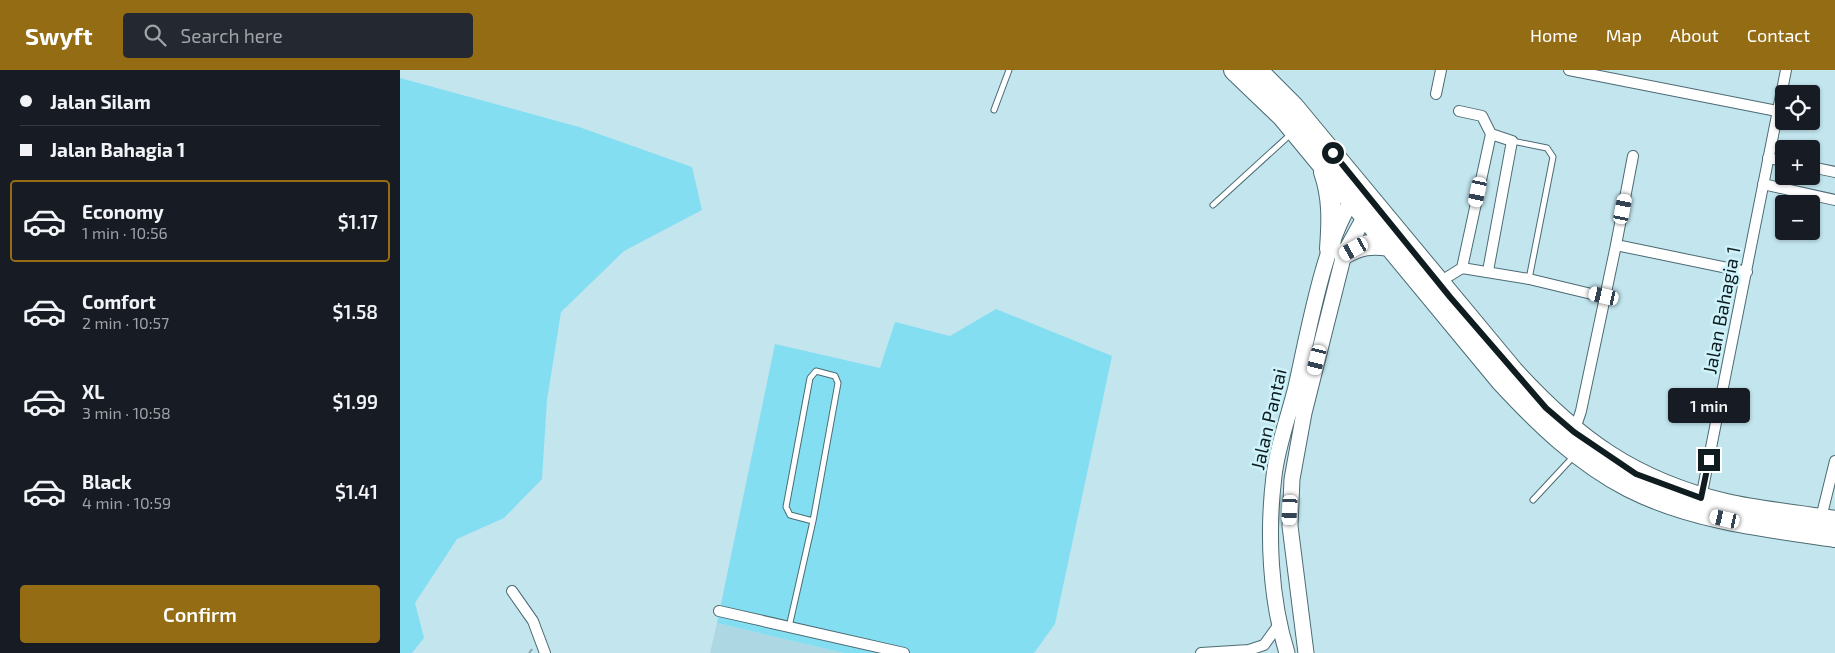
<!DOCTYPE html>
<meta charset="utf-8">
<style>
:root{--surface:#171b24;--page:#242831;--text:#f1f3f6;--muted:#9ea1a6;--line:#363941;--accent:#936c14}
body{margin:0;font-family:"Exo 2",sans-serif;background:var(--page);color:var(--text);height:100vh;display:flex;flex-direction:column;font-size:19px;white-space:nowrap}
*{box-sizing:border-box;margin:0}
p{font-size:16px;color:var(--muted)}
.icon{flex:none;width:28px;height:28px;fill:none;stroke:currentColor;stroke-width:2;stroke-linecap:round;stroke-linejoin:round}
.map{position:relative;flex:1;overflow:hidden}
.details{display:flex;flex-direction:column;background:var(--surface);width:400px}
.details>*{flex:none}
.hud{display:grid;align-content:center;height:110px;padding:0 20px;background:var(--surface)}
.fabs{position:absolute;left:1375px;top:15px;display:grid;gap:10px}
.fabs a{display:grid;place-items:center;width:45px;height:45px;border-radius:5px;background:var(--surface);box-shadow:0 1px 4px #0004;font-size:25px}
.end{position:absolute;width:22px;height:22px;margin:-11px;border:6px solid #101d20;background:#fff;box-shadow:0 0 0 2px #fff}
.from{border-radius:50%}
.bubble{position:absolute;height:35px;border-radius:5px;background:var(--surface);box-shadow:0 1px 4px #0004;font-size:16px;font-weight:600;line-height:35px;text-align:center}
.car{position:absolute;width:15px;height:30px;margin:-15px -8px;border-radius:6px;box-shadow:0 0 4px 1px #0007;background:linear-gradient(#fff 24%,#345 0 40%,#fff 0 76%,#345 0 86%,#fff 0)}
.hud b{display:flex;align-items:center;gap:18px;height:48px;font-size:19px}
.hud b+b{border-top:1px solid var(--line)}
.hud i{width:12px;height:12px;background:var(--text)}
ul{padding:0;list-style:none}
li{display:flex;align-items:center;gap:15px;height:82px;margin:0 10px 8px;padding:0 10px;border:2px solid transparent;border-radius:5px}
li div{flex:1}
li b{display:block;font-size:19px}
li em{font-style:normal;font-weight:600}
li.on{border-color:var(--accent)}
li>.icon{width:45px;height:45px;stroke-width:1.5}
.cta{display:flex;gap:10px;margin-top:auto;padding:10px 20px}
.cta a{flex:1;height:58px;border-radius:5px;background:var(--accent);color:#fff;font-size:20px;font-weight:600;line-height:58px;text-align:center}
header{display:flex;align-items:center;gap:30px;box-sizing:border-box;height:70px;padding:0 25px;background:var(--accent);color:#fff}
header strong{font-size:24px}
nav{display:flex;gap:28px;margin-inline-start:auto;font-size:18px}
.search{width:350px;height:45px;background:var(--page);display:flex;align-items:center;gap:12px;box-sizing:border-box;padding:0 18px;border-radius:5px;color:var(--muted);font-size:19px}
main{display:flex;flex:1;min-height:0}
.map>svg:first-child{display:block}
</style>
<header>
<strong>Swyft</strong>
<div class="search"><svg class="icon" aria-label="search" viewBox="0 0 24 24"><circle cx="10" cy="10" r="6"/><path d="M15 15l6 6"/></svg>Search here</div>
<nav><a>Home</a><a>Map</a><a>About</a><a>Contact</a></nav>
</header>
<main>
<section class="details">
<div class="hud">
<b><i class="from"></i>Jalan Silam</b>
<b><i></i>Jalan Bahagia 1</b>
</div>
<ul>
<li class="on"><svg class="icon" aria-label="car" viewBox="0 0 24 24"><path d="M5 17H2v-5l4-1 3-4h7l3 4 3 1v5h-3M9 17h6M6 11h13"/><circle cx="7" cy="17" r="2"/><circle cx="17" cy="17" r="2"/></svg><div><b>Economy</b><p>1 min · 10:56</p></div><em>$1.17</em></li>
<li><svg class="icon" aria-label="car" viewBox="0 0 24 24"><path d="M5 17H2v-5l4-1 3-4h7l3 4 3 1v5h-3M9 17h6M6 11h13"/><circle cx="7" cy="17" r="2"/><circle cx="17" cy="17" r="2"/></svg><div><b>Comfort</b><p>2 min · 10:57</p></div><em>$1.58</em></li>
<li><svg class="icon" aria-label="car" viewBox="0 0 24 24"><path d="M5 17H2v-5l4-1 3-4h7l3 4 3 1v5h-3M9 17h6M6 11h13"/><circle cx="7" cy="17" r="2"/><circle cx="17" cy="17" r="2"/></svg><div><b>XL</b><p>3 min · 10:58</p></div><em>$1.99</em></li>
<li><svg class="icon" aria-label="car" viewBox="0 0 24 24"><path d="M5 17H2v-5l4-1 3-4h7l3 4 3 1v5h-3M9 17h6M6 11h13"/><circle cx="7" cy="17" r="2"/><circle cx="17" cy="17" r="2"/></svg><div><b>Black</b><p>4 min · 10:59</p></div><em>$1.41</em></li>
</ul>
<div class="cta"><a>Confirm</a></div>
</section>
<div class="map">
<svg width="1435" height="583" viewBox="0 0 1435 583">
<rect width="100%" height="100%" fill="#c2e5ee"/>
<!-- built -->
<path fill="#add8e3" d="M317,553L444,583H310Z"/>
<!-- green -->
<path fill="#84def2" d="M0,8L179,57L292,97L302,140L224,181L161,242L147,330L142,409L104,448L57,469L15,533L24,568L12,583H0Z
M596,239L712,286L655,554L634,583H444L317,553L375,274L480,298L495,252L550,266Z"/>
<g fill="none" stroke-linecap="round" stroke-linejoin="round">
<!-- lane casing -->
<g stroke="#4c6b73" stroke-width="7">
<path id="lane" d="M594,40L609,0
M1112,71L1147,78L1153,87L1129,209
M813,135L892,63
M1133,430L1173,387
M389,557L413,451L438,313L435,306L416,301L410,308L386,437L390,445L413,451"/>
</g>
<!-- street casing -->
<g stroke="#4c6b73" stroke-width="12">
<path id="street" d="M1169,0L1377,41
M1036,24L1041,0
M1368,88L1384,91
M1411,97L1435,102
M1363,114L1435,130
M1216,175L1233,86
M1062,198L1129,209L1204,227
M1088,201L1112,71L1091,64
M1038,213L1062,198L1091,64L1082,46L1059,41
M1174,362L1181,341L1216,175L1347,202
M1301,428L1386,0
M1421,448L1435,391
M112,521L133,551L145,583
M319,541L504,583
M801,583L849,580L864,575L880,553"/>
</g>
<!-- secondary casing -->
<g stroke="#4c6b73" stroke-width="17">
<path id="secondary" d="M887,583C870,528 867,463 874,406C877,378 888,348 895,321C907,270 925,160 958,123
M906,583L890,456L892,409L904,343L944,184L969,139"/>
</g>
<!-- highway casing -->
<g stroke="#4c6b73" stroke-width="22">
<path id="highway" d="M834,0L882,46L1101,311C1139,352 1179,391 1229,417C1292,449 1366,457 1435,467
M857,0L893,36L1113,301C1176,370 1233,412 1326,434C1361,442 1399,445 1435,451
M924,102C933,128 932,151 930,179
M944,184C960,175 971,173 989,176"/>
</g>
<!-- path -->
<path stroke="#86a2a9" stroke-width="2" stroke-dasharray="5 2.5" stroke-linecap="butt" d="M129,583L133,578"/>
<!-- lane -->
<use href="#lane" stroke="#fff" stroke-width="5"/>
<!-- street -->
<use href="#street" stroke="#fff" stroke-width="10"/>
<!-- secondary -->
<use href="#secondary" stroke="#fff" stroke-width="15"/>
<!-- highway -->
<use href="#highway" stroke="#fff" stroke-width="20"/>
</g>
<g fill="none" stroke-linecap="round" stroke-linejoin="round">
<!-- route -->
<path stroke="#101d20" stroke-width="6" d="M933,83L1050,227L1146,338L1174,362L1236,404L1301,428L1309,390"/>
</g>
<g text-anchor="middle" dominant-baseline="central" stroke-width="5" stroke-linejoin="round" paint-order="stroke">
<!-- street labels -->
<g font-size="19" fill="#101d20" stroke="#cff3fb">
<text transform="translate(1321 240) rotate(-79)">Jalan Bahagia 1</text>
<text transform="translate(868 349) rotate(-77)">Jalan Pantai</text>
</g>
</g>
</svg>
<div class="fabs">
<a><svg class="icon" aria-label="locate" viewBox="0 0 24 24"><circle cx="12" cy="12" r="6"/><path d="M12 2v4M12 18v4M2 12h4M18 12h4"/></svg></a>
<a>+</a>
<a>−</a>
</div>
<i class="end from" style="left:933px;top:83px"></i>
<i class="end" style="left:1309px;top:390px"></i>
<div class="bubble" style="left:1268px;top:318px;width:82px">1 min</div>
<i class="car" style="left:1078px;top:122px;rotate:192deg"></i>
<i class="car" style="left:1223px;top:139px;rotate:11deg"></i>
<i class="car" style="left:954px;top:179px;rotate:241deg"></i>
<i class="car" style="left:1204px;top:226px;rotate:283deg"></i>
<i class="car" style="left:917px;top:290px;rotate:194deg"></i>
<i class="car" style="left:890px;top:440px;rotate:183deg"></i>
<i class="car" style="left:1325px;top:449px;rotate:283deg"></i>
</div>
</main>
